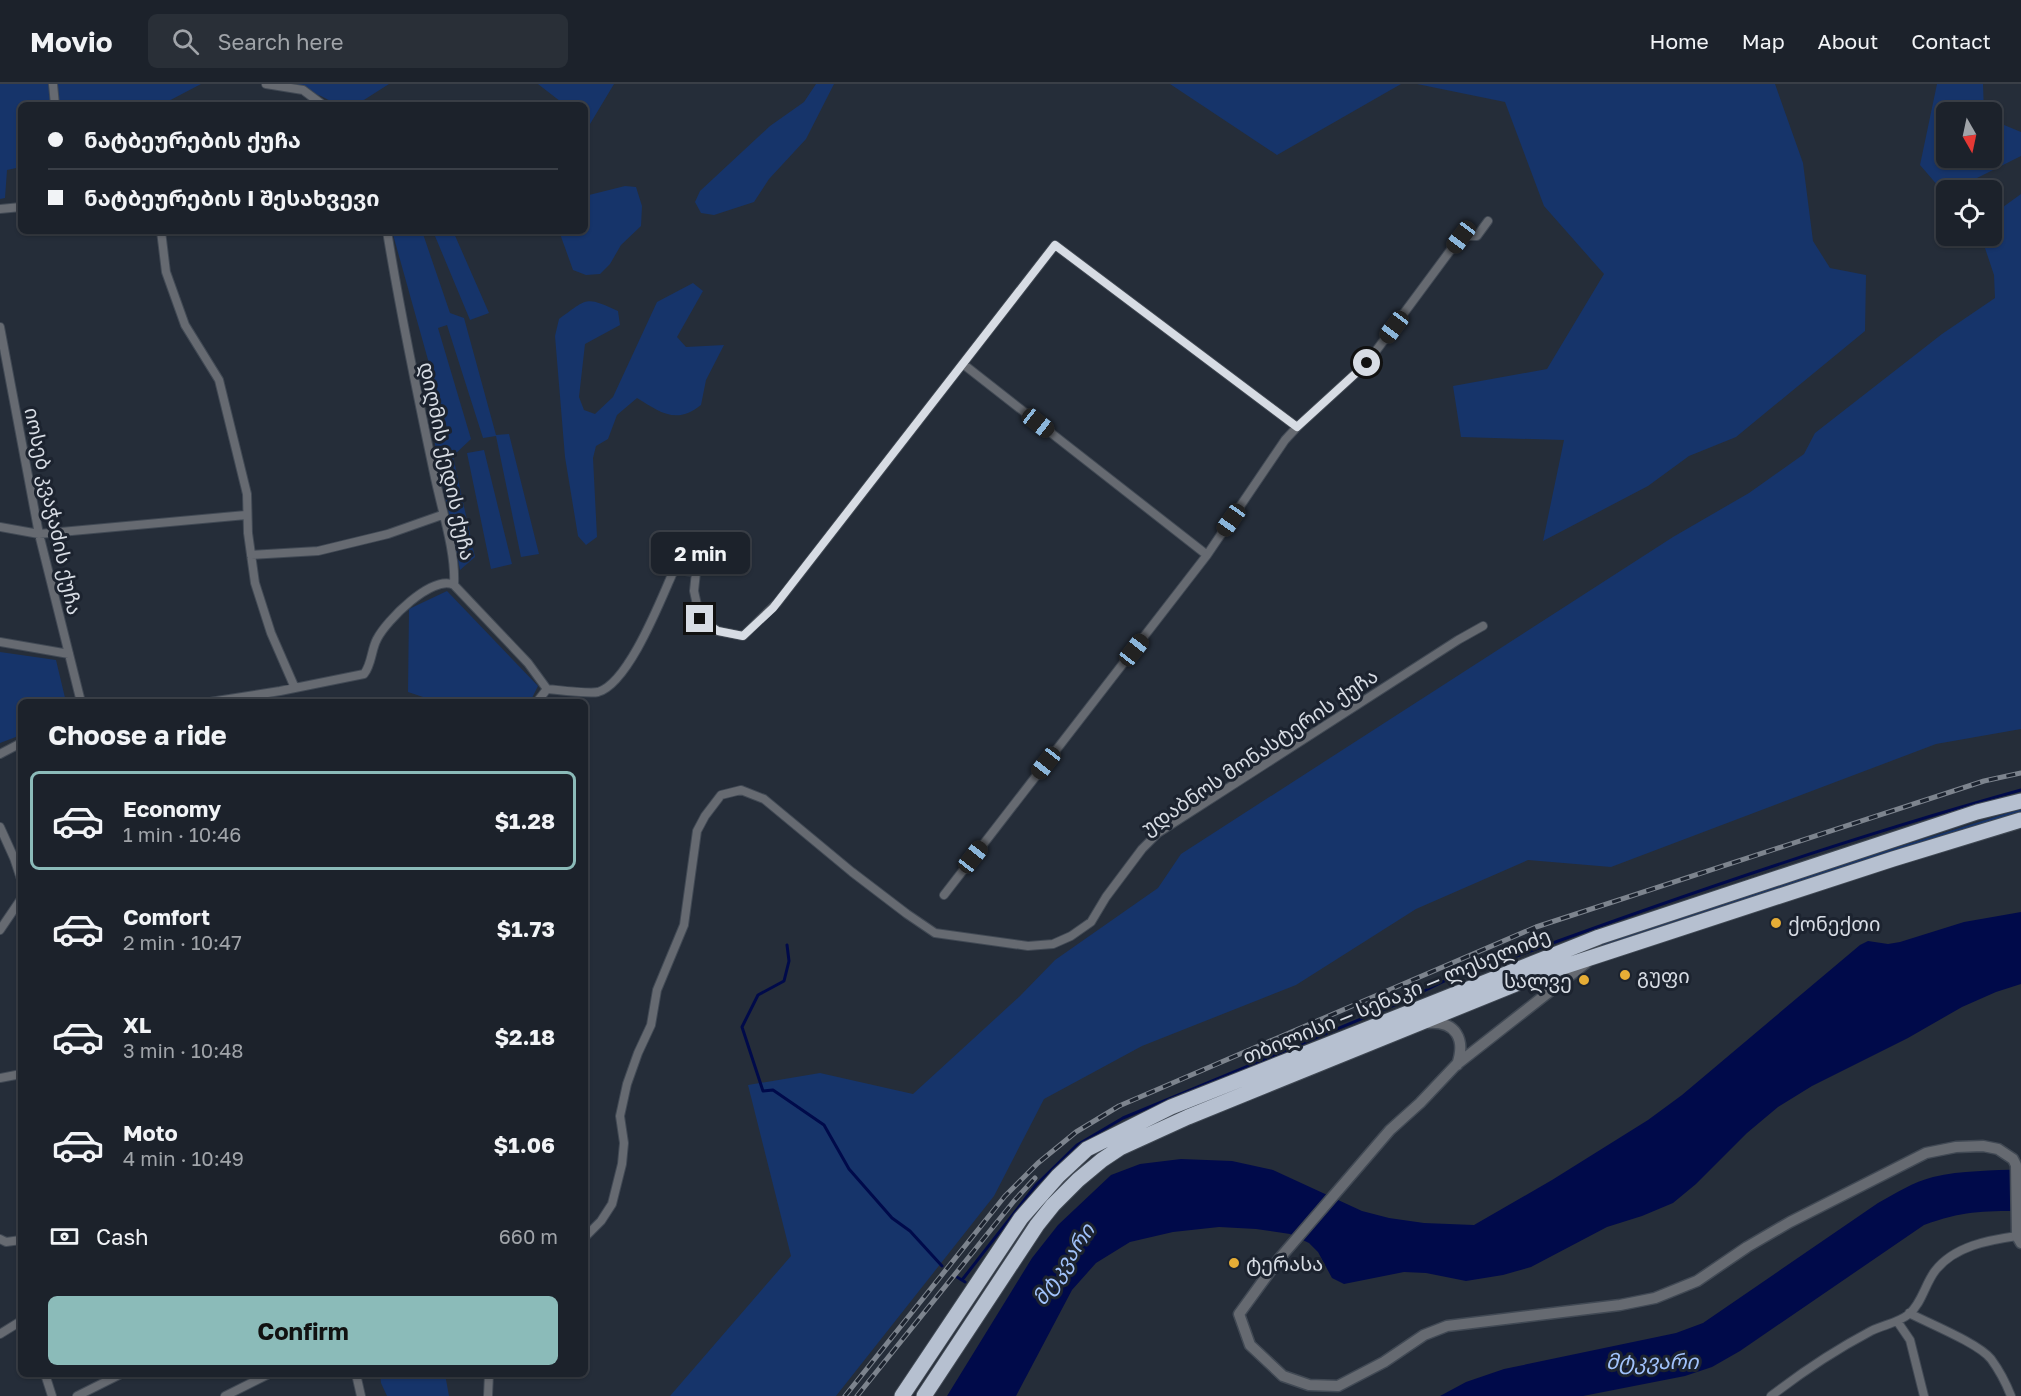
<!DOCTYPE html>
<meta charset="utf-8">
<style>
:root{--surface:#1c222b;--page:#292f37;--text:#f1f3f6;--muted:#a0a4a9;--line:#3a3f47;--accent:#8bbbb9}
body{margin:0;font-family:"Golos Text","Noto Sans Georgian",sans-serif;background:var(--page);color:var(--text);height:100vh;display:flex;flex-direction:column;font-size:22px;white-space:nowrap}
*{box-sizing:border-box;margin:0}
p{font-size:20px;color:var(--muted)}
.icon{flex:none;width:33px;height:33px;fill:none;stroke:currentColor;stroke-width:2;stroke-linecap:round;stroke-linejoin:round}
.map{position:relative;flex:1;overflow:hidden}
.sheet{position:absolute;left:18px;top:615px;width:570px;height:678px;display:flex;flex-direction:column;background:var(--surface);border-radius:9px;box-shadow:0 2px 4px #0004,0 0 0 2px var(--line)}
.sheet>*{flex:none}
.banner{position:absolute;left:18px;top:18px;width:570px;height:132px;border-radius:9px;box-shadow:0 2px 4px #0004,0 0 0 2px var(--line);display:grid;align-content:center;height:132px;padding:0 30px;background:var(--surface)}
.needle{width:39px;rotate:171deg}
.controls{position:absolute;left:1936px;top:18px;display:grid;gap:12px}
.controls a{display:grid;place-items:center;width:66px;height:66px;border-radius:9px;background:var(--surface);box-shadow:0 2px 4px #0004,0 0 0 2px var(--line);font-size:30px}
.end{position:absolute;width:27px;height:27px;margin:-14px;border:8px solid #d7dce4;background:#111;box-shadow:0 0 0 3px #111}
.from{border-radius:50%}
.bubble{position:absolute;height:42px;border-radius:9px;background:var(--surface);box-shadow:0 2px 4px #0004,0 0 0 2px var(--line);font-size:20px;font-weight:700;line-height:42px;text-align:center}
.car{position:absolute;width:18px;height:36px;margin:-18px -9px;border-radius:8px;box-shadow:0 0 4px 2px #0007;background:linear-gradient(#222 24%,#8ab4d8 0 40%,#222 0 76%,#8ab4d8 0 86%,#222 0)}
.banner b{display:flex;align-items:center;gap:21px;height:57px;font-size:22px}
.banner b+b{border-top:2px solid var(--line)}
.banner i{width:15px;height:15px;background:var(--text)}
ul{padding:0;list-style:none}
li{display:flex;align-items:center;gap:18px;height:99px;margin:0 12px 9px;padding:0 18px;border:3px solid transparent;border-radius:9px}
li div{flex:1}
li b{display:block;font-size:22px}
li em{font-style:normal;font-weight:700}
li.active{border-color:var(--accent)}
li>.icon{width:54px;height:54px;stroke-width:1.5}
h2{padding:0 30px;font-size:27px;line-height:72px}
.pay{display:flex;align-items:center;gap:15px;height:66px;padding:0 30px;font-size:22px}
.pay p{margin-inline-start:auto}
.button{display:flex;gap:12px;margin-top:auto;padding:12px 30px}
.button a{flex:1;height:69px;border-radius:9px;background:var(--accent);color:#111;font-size:24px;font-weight:700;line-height:69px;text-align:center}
header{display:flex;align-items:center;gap:36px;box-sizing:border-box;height:84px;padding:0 30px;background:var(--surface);border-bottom:2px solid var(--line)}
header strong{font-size:28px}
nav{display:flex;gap:33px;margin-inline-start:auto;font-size:21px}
.search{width:420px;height:54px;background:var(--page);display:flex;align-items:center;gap:15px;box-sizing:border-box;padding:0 21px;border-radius:9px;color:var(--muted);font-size:22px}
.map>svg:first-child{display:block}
</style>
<header>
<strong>Movio</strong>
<div class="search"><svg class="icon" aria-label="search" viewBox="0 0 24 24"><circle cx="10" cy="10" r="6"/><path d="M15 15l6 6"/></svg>Search here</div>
<nav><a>Home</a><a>Map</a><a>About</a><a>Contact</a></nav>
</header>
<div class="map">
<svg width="2021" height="1312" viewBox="0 0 2021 1312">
<rect width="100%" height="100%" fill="#252d39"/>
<!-- green -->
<path fill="#16346a" d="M0,0H201L161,21H21V83L7,86L5,114L0,115Z
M285,0H389L356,21H338L321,12Z
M538,0H614L590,40L585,37V21H565Z
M816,0H834L806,55L769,95L754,118L714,131L701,129L695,118L700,107L770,42L804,18Z
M1170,0H1401L1277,71Z
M1417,0H1775L1803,79L1813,157L1830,184L1866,191L1865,247L1736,353L1689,372L1648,402L1543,457L1564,356L1461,353L1453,302L1547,285L1604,190L1544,122L1505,18Z
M1937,0H1983L1984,28H1947V74H1992V36L2021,48V72L1953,106H1947L1945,110L1920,81Z
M625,102L636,103L642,122L641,142L621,161L610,180L600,190L586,191L573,186L559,147H585V112Z
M2021,110V645L1936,660L1611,783L1528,776L1416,825L1296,901L1142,962L1044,1015L994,1112L836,1312H670L791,1172L748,1001L820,989L913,1010L1020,912L1055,876L1158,804L1181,770L1673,453L1749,409L1804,370L1815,349L1942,250L1995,214L1994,191L1981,152H1992V131Z
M392,147H422L450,229L464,234L496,351L509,350L539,470L521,473L496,352L483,354L447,241L438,244L471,355L453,372L475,473L460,486L434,355L449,351Z
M438,147H453L489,229L470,236L435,152Z
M693,199L703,207L677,253L686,263L724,261L706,296L701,321C676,341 660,328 637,314L617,331L608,355L596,362L593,374L597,453L586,461L578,452L565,373L555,252L559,235C588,214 585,212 618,227L620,241L585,260L579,313L584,326L595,330L613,313L657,218Z
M484,366L512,480L491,485L467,369Z
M447,507L538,602L530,618H438L408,608L409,525Z
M0,568L56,576L66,618H21V651L0,659Z
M2021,725V730L1610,862L1592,865L1609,857L1820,787Z
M380,1290H445L449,1312H387L381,1299Z"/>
<!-- water -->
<path fill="#000a4a" d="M2021,828V900L1996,908L1962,923L1908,954L1812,1002L1778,1023L1747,1049L1696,1100L1673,1119L1642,1132L1607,1143L1531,1183L1503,1191L1466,1197L1426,1189L1404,1188L1344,1200L1332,1194L1318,1168L1309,1159L1290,1150L1256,1145L1219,1143L1173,1148L1130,1158L1096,1179L1072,1206L1016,1312H947L1032,1174L1058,1141L1111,1091L1140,1080L1181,1075L1232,1077L1273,1086L1362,1127L1389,1134L1424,1139L1474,1141L1552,1096L1648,1036L1682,1011L1860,861L1868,857L1888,860L1900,858L1964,838Z
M2021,1085V1127C1982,1127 1962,1127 1924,1141L1740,1267L1712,1283L1685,1292L1583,1312H1440L1466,1298L1504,1285L1676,1249L1703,1239L1878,1119C1896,1109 1913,1098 1933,1093C1962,1086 1992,1087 2021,1085Z"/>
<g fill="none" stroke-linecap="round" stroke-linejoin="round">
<!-- stream -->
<path stroke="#000a4a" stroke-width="3" d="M787,861L789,877L784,897L758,911L742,943L763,1007L773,1006L824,1041L849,1085L892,1134L910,1147L942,1182
M957,1193L965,1198
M962,1196L1036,1101L1077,1061L1123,1034L1397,920L1467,886L1490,882C1665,817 1841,756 2021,706"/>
<!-- minor casing -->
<g stroke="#414954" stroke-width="10">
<path id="minor" d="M53,0L55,21
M266,0L303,6L323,21
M0,125L21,123
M161,147L166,188L185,241L219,296L247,410L248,449L255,499L271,549L295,604
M387,147C400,228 417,309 434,389C441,424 456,467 454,501
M0,243L39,450L81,618
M963,280L1207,471
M0,443L39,450L246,431
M251,471L318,467L388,450L442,431
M454,501L528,579L547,605
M0,558L69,570
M547,605C558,606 589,610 598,608C629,599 661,515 674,486L696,488L694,507L700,535L718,547L743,552L777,519L1055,161L1297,343
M210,618L280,607L364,590C372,580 371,566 377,555C386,537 432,490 454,501
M537,618L547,605
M0,670L21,659
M0,743L14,774L21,795
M944,811L1207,471L1285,356L1297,343L1367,279L1461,152H1477L1488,137
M0,846L21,815
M0,994L21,990
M585,1153L601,1137L612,1120L622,1080L624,1059L620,1032L627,1000L638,969L651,941L657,906L684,841L697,747L705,732L721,711L741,706L764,715L852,788L907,830L935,849L1028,862L1053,860L1071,852L1091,838L1106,813L1142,765L1158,749L1458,556L1483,542
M0,1155L6,1158L21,1156
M1909,1229C1930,1240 1978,1259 1991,1275C1999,1286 2006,1299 2011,1312
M1897,1237L1910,1256L1924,1312
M0,1250L21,1237
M45,1290L52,1312
M356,1290L361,1312
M77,1312L121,1290
M225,1312L269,1290
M488,1312L489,1290
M1771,1312C1802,1288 1837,1265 1871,1247C1883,1241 1898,1239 1909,1230C1922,1219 1925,1200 1935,1187C1954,1162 1989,1156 2017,1152"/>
</g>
<!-- tertiary casing -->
<g stroke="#414954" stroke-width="13">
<path id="tertiary" d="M1586,879L1456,981L1420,1019L1390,1046L1279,1175L1239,1230L1250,1261L1283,1292L1309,1301L1338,1302L1384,1278L1424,1251L1447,1242L1620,1221L1655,1214L1697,1197L1747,1163L1790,1138L1926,1069L1956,1063L1983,1062L1998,1065L2013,1075L2016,1081L2017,1152L2021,1159
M1428,939C1456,937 1466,955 1457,981"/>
</g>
<!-- motorway casing -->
<g stroke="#414954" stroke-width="17">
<path id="motorway" d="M902,1312L1021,1134L1058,1092L1087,1065L1171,1023L1599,853L1977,728L2021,717
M924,1312L1037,1141L1053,1121L1078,1096L1102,1076L1120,1064L1188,1033L1538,891L1893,775L2021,736"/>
</g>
<!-- minor -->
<use href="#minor" stroke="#666a71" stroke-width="8"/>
<!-- tertiary -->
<use href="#tertiary" stroke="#666a71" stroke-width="10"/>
<!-- motorway -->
<use href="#motorway" stroke="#b6c0d0" stroke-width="15"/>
<!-- rail casing -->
<g stroke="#7d848e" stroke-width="5">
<path id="rail" d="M845,1312L1005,1112L1038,1079L1076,1048L1119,1022L1536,843L1984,697L2021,689
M857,1312L1014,1117L1035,1094"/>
</g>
<!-- rail -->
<use href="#rail" stroke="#1c232f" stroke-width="3" stroke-dasharray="9" stroke-linecap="butt"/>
</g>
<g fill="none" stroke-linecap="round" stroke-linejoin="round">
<!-- route -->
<path stroke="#d7dce4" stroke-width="8" d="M700,535L718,547L743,552L773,524L1055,161L1297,343L1367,279"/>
</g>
<!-- markers -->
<g fill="#e6ad36" stroke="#1c232f" stroke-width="2">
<circle cx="1776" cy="839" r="6"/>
<circle cx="1625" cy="891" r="6"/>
<circle cx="1584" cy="896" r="6"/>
<circle cx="1234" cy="1179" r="6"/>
</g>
<g text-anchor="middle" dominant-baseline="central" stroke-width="6" stroke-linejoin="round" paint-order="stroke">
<!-- street labels -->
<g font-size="20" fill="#d7dce4" stroke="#1c232f">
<text transform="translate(448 377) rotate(78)">დიღმის ქედის ქუჩა</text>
<text transform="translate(54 427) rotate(78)">იოსებ კვაჭაძის ქუჩა</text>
<text transform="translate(1259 667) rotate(-34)">უდაბნოს მონასტერის ქუჩა</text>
<text transform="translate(1396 911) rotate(-22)">თბილისი — სენაკი — ლესელიძე</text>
</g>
<!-- poi labels -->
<g font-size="20" fill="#d7dce4" stroke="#1c232f" text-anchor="start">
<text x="1788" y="839">ქონექთი</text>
<text x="1637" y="891">გუფი</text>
<text x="1572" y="896" text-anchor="end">სალვე</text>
<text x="1246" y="1179">ტერასა</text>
</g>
<!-- water labels -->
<g font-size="21" font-style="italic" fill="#a1c2fb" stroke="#1c232f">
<text transform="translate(1063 1180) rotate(-56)">მტკვარი</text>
<text x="1652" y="1277">მტკვარი</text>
</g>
</g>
</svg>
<div class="controls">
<a><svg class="needle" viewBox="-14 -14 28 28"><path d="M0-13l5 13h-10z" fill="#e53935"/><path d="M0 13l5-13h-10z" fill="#a0a4a9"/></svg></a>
<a><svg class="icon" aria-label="locate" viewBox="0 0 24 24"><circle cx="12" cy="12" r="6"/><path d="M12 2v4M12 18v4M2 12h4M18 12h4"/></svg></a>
</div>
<i class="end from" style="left:1367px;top:279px"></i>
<i class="end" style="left:700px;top:535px"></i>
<div class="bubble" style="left:651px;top:448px;width:99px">2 min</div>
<i class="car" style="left:1461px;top:153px;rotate:217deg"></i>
<i class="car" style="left:1394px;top:243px;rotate:217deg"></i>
<i class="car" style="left:1038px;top:339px;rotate:128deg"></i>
<i class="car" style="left:1231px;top:436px;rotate:215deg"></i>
<i class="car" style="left:1134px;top:566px;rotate:38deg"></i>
<i class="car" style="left:1046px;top:679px;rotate:218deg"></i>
<i class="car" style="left:973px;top:773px;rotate:38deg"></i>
<div class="banner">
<b><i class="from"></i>ნატბეურების ქუჩა</b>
<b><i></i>ნატბეურების I შესახვევი</b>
</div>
<section class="sheet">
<h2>Choose a ride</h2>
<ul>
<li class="active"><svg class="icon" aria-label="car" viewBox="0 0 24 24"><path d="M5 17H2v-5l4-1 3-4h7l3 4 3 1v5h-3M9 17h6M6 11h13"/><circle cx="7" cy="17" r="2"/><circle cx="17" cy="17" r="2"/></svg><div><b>Economy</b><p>1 min · 10:46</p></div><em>$1.28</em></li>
<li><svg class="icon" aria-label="car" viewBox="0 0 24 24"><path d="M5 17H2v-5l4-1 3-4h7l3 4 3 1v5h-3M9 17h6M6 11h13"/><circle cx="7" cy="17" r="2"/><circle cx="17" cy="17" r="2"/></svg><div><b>Comfort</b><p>2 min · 10:47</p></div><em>$1.73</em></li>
<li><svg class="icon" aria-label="car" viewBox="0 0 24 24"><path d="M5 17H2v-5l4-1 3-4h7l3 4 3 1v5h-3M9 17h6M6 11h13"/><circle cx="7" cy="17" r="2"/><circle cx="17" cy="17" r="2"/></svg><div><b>XL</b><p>3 min · 10:48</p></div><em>$2.18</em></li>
<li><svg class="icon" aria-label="car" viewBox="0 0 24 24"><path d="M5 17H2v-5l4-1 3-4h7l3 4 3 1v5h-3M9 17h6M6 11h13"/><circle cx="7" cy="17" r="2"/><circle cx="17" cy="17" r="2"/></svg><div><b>Moto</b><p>4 min · 10:49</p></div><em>$1.06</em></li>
</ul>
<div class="pay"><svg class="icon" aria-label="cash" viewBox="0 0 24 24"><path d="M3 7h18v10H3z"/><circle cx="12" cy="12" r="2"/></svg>Cash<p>660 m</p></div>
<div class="button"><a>Confirm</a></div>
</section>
</div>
